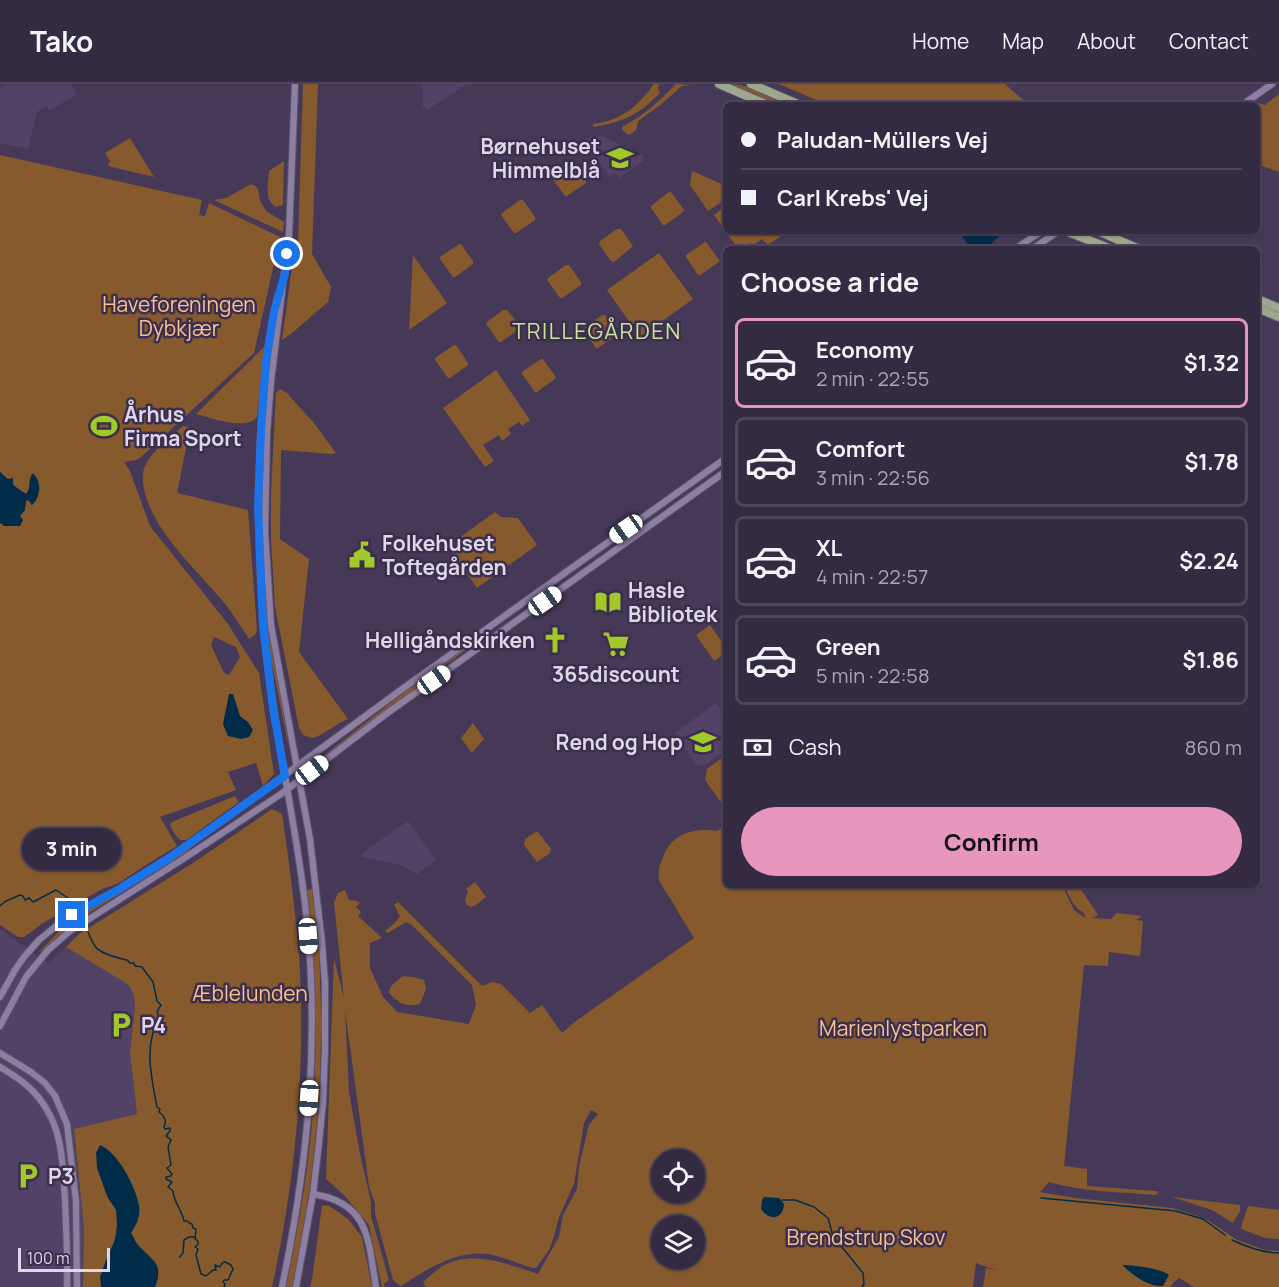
<!DOCTYPE html>
<meta charset="utf-8">
<style>
:root{--surface:#342b42;--page:#3f374d;--text:#f1f3f6;--muted:#a9a7b2;--line:#4e475b;--accent:#e797bd}
body{margin:0;font-family:Manrope,sans-serif;background:var(--page);color:var(--text);height:100vh;display:flex;flex-direction:column;font-size:22px;white-space:nowrap}
*{box-sizing:border-box;margin:0}
p{font-size:20px;color:var(--muted)}
.icon{flex:none;width:33px;height:33px;fill:none;stroke:currentColor;stroke-width:2;stroke-linecap:round;stroke-linejoin:round}
.map{position:relative;flex:1;overflow:hidden}
.drawer{position:absolute;left:723px;top:162px;width:537px;height:642px;display:flex;flex-direction:column;background:var(--surface);border-radius:9px;box-shadow:0 2px 4px #0004,0 0 0 2px var(--line)}
.drawer>*{flex:none}
.guide{position:absolute;left:723px;top:18px;width:537px;height:132px;border-radius:9px;box-shadow:0 2px 4px #0004,0 0 0 2px var(--line);display:grid;align-content:center;height:132px;padding:0 18px;background:var(--surface)}
.tools{position:absolute;left:651px;top:1065px;display:grid;gap:12px}
.tools a{display:grid;place-items:center;width:54px;height:54px;border-radius:50%;background:var(--surface);box-shadow:0 2px 4px #0004,0 0 0 2px var(--line);font-size:30px}
.scale{position:absolute;left:18px;bottom:15px;width:92px;box-sizing:border-box;padding-left:6px;border:3px solid #ded6e9;border-top:0;font-size:16px;line-height:21px;white-space:nowrap;color:#ded6e9;-webkit-text-stroke:4px #3c2f4d;paint-order:stroke}
.end{position:absolute;width:27px;height:27px;margin:-14px;border:8px solid #1a73e8;background:#fff;box-shadow:0 0 0 3px #fff}
.from{border-radius:50%}
.bubble{position:absolute;height:42px;border-radius:21px;background:var(--surface);box-shadow:0 2px 4px #0004,0 0 0 2px var(--line);font-size:20px;font-weight:700;line-height:42px;text-align:center}
.car{position:absolute;width:18px;height:36px;margin:-18px -9px;border-radius:8px;box-shadow:0 0 4px 2px #0007;background:linear-gradient(#fff 24%,#345 0 40%,#fff 0 76%,#345 0 86%,#fff 0)}
.guide b{display:flex;align-items:center;gap:21px;height:57px;font-size:22px}
.guide b+b{border-top:2px solid var(--line)}
.guide i{width:15px;height:15px;background:var(--text)}
ul{padding:0;list-style:none}
li{display:flex;align-items:center;gap:18px;height:90px;margin:0 12px 9px;padding:0 6px;border:3px solid var(--line);border-radius:9px}
li div{flex:1}
li b{display:block;font-size:22px}
li em{font-style:normal;font-weight:700}
li.active{border-color:var(--accent)}
li>.icon{width:54px;height:54px;stroke-width:1.5}
h2{padding:0 18px;font-size:27px;line-height:72px}
.pay{display:flex;align-items:center;gap:15px;height:66px;padding:0 18px;font-size:22px}
.pay p{margin-inline-start:auto}
.button{display:flex;gap:12px;margin-top:auto;padding:12px 18px}
.button a{flex:1;height:69px;border-radius:36px;background:var(--accent);color:#111;font-size:24px;font-weight:700;line-height:69px;text-align:center}
header{display:flex;align-items:center;gap:36px;box-sizing:border-box;height:84px;padding:0 30px;background:var(--surface);border-bottom:2px solid var(--line)}
header strong{font-size:28px}
nav{display:flex;gap:33px;margin-inline-start:auto;font-size:21px}
.map>svg:first-child{display:block}
</style>
<header>
<strong>Tako</strong>
<nav><a>Home</a><a>Map</a><a>About</a><a>Contact</a></nav>
</header>
<div class="map">
<svg width="1279" height="1203" viewBox="0 0 1279 1203">
<rect width="100%" height="100%" fill="#463958"/>
<!-- built -->
<path fill="#524267" d="M7,0H70L77,10L49,27L47,22L37,28L28,65L0,59V4Z
M423,0H467L427,26L423,23Z
M599,51L643,71V77L619,94L615,89L610,93L582,55Z
M716,619L722,628L719,630L726,639V666L704,682L696,681L675,649Z
M408,737L436,776L417,790L401,781L362,773L363,768Z
M0,845L49,880L66,863L129,901L134,912L135,924L130,969L137,1030L74,1046L84,1144L83,1203H0Z"/>
<!-- green -->
<path fill="#875a2d" fill-rule="evenodd" d="M303,0H318L312,170L331,203L328,218L292,249L282,256L295,161H298Z
M654,0H659L658,5L660,9C638,31 624,38 593,43V40C621,37 638,22 654,0Z
M676,0L691,1L682,2L659,22L638,37L636,46L630,51L626,49L622,45L623,42C646,30 658,18 676,0Z
M728,0C750,0 771,13 790,21H777Z
M779,0H1005L1029,21H828Z
M1279,10V88L1257,80V21H1252L1256,18L1265,21Z
M130,54L154,93L108,82L110,77L105,69Z
M0,71L202,116L199,131L208,133L205,132L209,119L280,153L254,269L141,373L136,376L124,378L130,387L150,442L228,540L259,589L274,690L263,702L256,679L228,688L236,706L160,733L177,762L157,774L117,800L102,805L43,839L24,853H18L0,841V439C14,436 25,433 26,417L28,416L32,421L36,417L38,411L30,394L29,406L27,410L17,405L0,388ZM214,553L236,563L240,573L229,591L224,589L211,561Z
M284,77L283,121L276,123C263,115 269,99 269,87Z
M571,79H574L586,97V99L567,112H565L552,94L553,92Z
M692,87L726,102V115L708,127L690,101Z
M251,100L258,104L260,117L266,127L284,138L283,148L214,116L226,114Z
M669,108H671L684,126L683,128L665,141H663L651,124V122Z
M520,116H523L535,133V136L516,149H514L501,131L502,129Z
M726,122V147H784L785,149L768,161L762,155L754,161L751,159L742,165H738L714,131Z
M617,145H621L633,162L614,178L611,177L599,160L600,157Z
M705,158H706L719,176V178L700,191H698L686,173V171Z
M459,160H461L473,177V180L455,193H453L440,175V173Z
M659,169L693,215L640,253L607,206Z
M413,171L447,219L409,246Z
M566,181H569L581,198V201L562,214H560L547,196L548,194Z
M503,226H507L520,242L519,245L501,258H499L486,240L487,238Z
M602,231H605L617,249L616,251L598,264H596L583,246L584,244Z
M454,261H456L468,279V281L450,294H448L435,276V274Z
M264,263L257,333C246,347 211,334 196,330Z
M541,275H543L556,293L555,295L537,308H535L522,290V288Z
M496,286L530,336L522,342L519,338L508,345L511,350L502,357L499,351L483,361L494,377L485,383L443,324Z
M280,305L287,309L309,334H310L336,369L331,370L281,366L280,455L309,475L299,568L348,635C335,640 326,650 313,654L303,651L299,644L275,523L271,456V408L276,309Z
M183,342L190,344L192,349L189,350L177,409L248,426L257,546L255,551L249,555C242,543 234,532 226,521C198,486 157,453 145,409C143,400 141,391 145,382C152,366 170,354 183,342Z
M262,411L263,412L270,550L290,670L270,570L262,469Z
M495,428L501,433L518,434L537,461L477,504L448,462Z
M710,541L726,564V569L714,577L696,551Z
M469,562L470,563L448,579L429,595L313,682L312,681L406,607Z
M473,639L484,655L472,669L461,654Z
M726,671V725L705,696L707,685Z
M273,703L195,760L186,769L89,829L58,852L40,868H39L69,837Z
M235,712L239,718L186,756H181C176,753 173,748 170,741L172,738Z
M272,725L282,730C289,777 295,824 299,871C306,982 296,1094 272,1203H155C164,1179 153,1177 138,1162C135,1158 133,1153 131,1149L138,1137L107,1112C110,1117 115,1123 117,1128C123,1156 99,1176 101,1203H83L84,1144L74,1045L137,1030L130,969L135,923L134,912L129,901L66,863L79,850L193,779Z
M726,741V801H1062L1074,826L1085,834L1084,829C1073,823 1069,812 1064,801H1078L1098,831L1092,834L1111,835L1117,829L1142,832L1136,836L1143,837L1140,872L1109,868L1108,882L1084,881L1064,1082L1087,1085V1102L1156,1107L1158,1108L1157,1110L1155,1111C1120,1108 1083,1108 1049,1098L1040,1108L1075,1114L1172,1124L1198,1132L1209,1137L1237,1156L1265,1166L1279,1167V1203H1194L1179,1194L1172,1200L1171,1203H983L986,1184L996,1186L976,1179L973,1203H426L423,1198C429,1193 435,1187 441,1183C472,1165 508,1180 538,1190L559,1153L563,1131L577,1105L579,1082L589,1041L598,1030L591,1026L584,1039L574,1100L559,1133L555,1149L549,1166L536,1184H531C521,1180 497,1171 487,1170C455,1166 426,1186 401,1202L393,1196L375,1129V1120L369,1102L345,926L349,1008L360,1070L371,1118V1132L389,1196L384,1200L385,1203H382L369,1141L345,1112L326,1095L334,875L344,914L334,818L338,809L345,806L349,816L357,817L360,819L356,823L361,828L358,832L382,854L370,859V884L383,913L397,928L469,940L476,921L472,901L412,841L406,838L388,849L385,847L395,839L400,832L394,821L398,818L482,902L492,898L501,900L530,929L542,921L562,949L576,937L694,854C686,841 678,828 670,814C667,809 663,804 660,798C657,792 659,783 662,776C670,750 693,743 717,747ZM662,1076H694V1108H662ZM662,1142H694V1174H662Z
M536,748H538L551,765L550,769L537,778L524,761L525,755Z
M475,798L486,813L476,821L471,823L467,821L465,816L468,807L466,805Z
M313,805C329,941 321,1069 292,1203H286C298,1145 309,1086 313,1026C318,953 315,879 307,806Z
M403,892L413,893L424,896L426,905L420,920C405,923 400,920 389,909L391,902Z
M1172,1113L1240,1121V1127L1233,1139L1212,1126Z
M328,1121L348,1135L362,1153L372,1203H310L312,1195L322,1122Z
M1248,1122L1279,1126V1155L1265,1154L1241,1145L1242,1140Z"/>
<!-- water -->
<path fill="#002c4a" d="M958,147H998L1001,150C996,156 991,159 986,165H971Z
M0,388L8,395L13,394V401L26,410C32,403 27,396 33,389C42,398 41,412 32,421L28,416L26,417L25,426L20,432L23,436L20,442H4L0,439Z
M229,610H233L240,632L248,638L253,646L249,653L241,655L228,652L223,640Z
M100,1061C118,1068 136,1104 139,1121C141,1132 136,1140 131,1149C134,1153 135,1158 139,1162C153,1177 164,1180 155,1203H101L100,1193L108,1171L115,1157L117,1140L116,1126L107,1112L97,1084L96,1069Z
M764,1113L779,1114L784,1120C783,1136 769,1137 761,1125L762,1116Z
M1124,1181C1137,1182 1160,1184 1169,1191L1163,1202C1148,1203 1133,1191 1123,1182Z"/>
<g fill="none" stroke-linecap="round" stroke-linejoin="round">
<!-- stream -->
<path stroke="#002c4a" stroke-width="1.5" d="M0,822L6,817L20,811L23,812L25,816L29,814L33,818L56,806L68,814L70,818
M88,848C90,853 92,858 95,862C100,870 118,874 127,876L130,879H134L135,882L142,883L153,898L157,917L161,921C155,929 158,929 159,936C143,960 152,997 157,1023L160,1025L159,1028C165,1033 167,1037 164,1043L165,1045L170,1044V1047L166,1052L171,1056L168,1063L171,1081L167,1084L172,1090L171,1092L166,1093V1095L172,1098L168,1103L173,1107C173,1117 182,1126 184,1137H188L189,1139L192,1140L193,1144L196,1145L195,1155L198,1157V1160L195,1163L198,1165L196,1171L201,1190L206,1192L213,1186H216L215,1181L220,1183L222,1179L225,1178L231,1181L233,1185L228,1196H224L223,1198L225,1200L224,1203
M1041,1114L1176,1127L1203,1135L1225,1151
M782,1116H795L814,1123L828,1134L833,1152L863,1189L864,1200L862,1203
M1232,1156C1247,1163 1262,1169 1279,1169
M180,1173L183,1169L184,1156L189,1153H194"/>
<!-- minor casing -->
<g stroke="#615770" stroke-width="8">
<path id="minor" d="M295,0L289,151L271,297L267,349L265,448L271,541L310,755L322,859L325,899V966L323,1017L319,1059L313,1110L296,1203
M1242,21L1272,0
M1015,165L1042,147
M1032,165L1059,147
M278,212C265,264 262,318 260,371C257,457 261,542 274,626C284,694 299,761 306,829C320,956 308,1079 282,1203
M0,913L15,886L24,873L39,856L61,838L121,804L169,774L218,740L405,603L726,374
M0,942L26,893L48,866L70,847L183,775L281,710L386,630L726,387
M0,969L31,988L45,999L55,1012L67,1040L76,1117L77,1203
M0,983C19,994 36,1006 47,1026C63,1051 63,1087 65,1115C66,1145 68,1174 67,1203
M313,1110C370,1119 368,1156 376,1203"/>
</g>
<!-- major casing -->
<g stroke="#615770" stroke-width="10">
<path id="major" d="M719,0L768,21
M751,0L800,21
M1066,147L1111,165
M1098,147L1139,165
M1257,215L1279,224
M1257,224L1279,233"/>
</g>
<!-- minor -->
<use href="#minor" stroke="#8d7fa2" stroke-width="6"/>
<!-- major -->
<use href="#major" stroke="#9ea78c" stroke-width="8"/>
</g>
<g fill="none" stroke-linecap="round" stroke-linejoin="round">
<!-- route -->
<path stroke="#1a73e8" stroke-width="8" d="M72,831L121,804L169,774L285,692L273,624L263,542L258,422L261,348L266,277L274,228L285,189L287,170"/>
</g>
<!-- icons -->
<defs>
<g id="school-bare" transform="scale(2.07)"><path d="M0-5L7-2L0 1L-7-2ZM-4 1L0 2.5L4 1V4Q0 6-4 4Z" fill="#a1c92a" stroke="#3c2f4d" stroke-width="2.5" paint-order="stroke"/></g>
<g id="stadium-bare" transform="scale(2.07)"><path d="M0-5a6.5 5 0 1 0 0 10a6.5 5 0 1 0 0-10ZM-3.5-1.8h7v3.6h-7Z" fill="#a1c92a" stroke="#3c2f4d" stroke-width="2.5" paint-order="stroke"/></g>
<g id="civic-bare" transform="scale(2.07)"><path d="M-.6-6.5H3V-4.5H.6V-3L4-1V1h2V6H-6V1h2V-1L-.6-3ZM-1.2 2.5V6h2.4V2.5Z" fill="#a1c92a" stroke="#3c2f4d" stroke-width="2.5" paint-order="stroke"/></g>
<g id="library-bare" transform="scale(2.07)"><path d="M-6-4Q-3-5.5-.7-3.5V5Q-3 3-6 4ZM6-4Q3-5.5 .7-3.5V5Q3 3 6 4Z" fill="#a1c92a" stroke="#3c2f4d" stroke-width="2.5" paint-order="stroke"/></g>
<g id="church-bare" transform="scale(2.07)"><path d="M-1.2-6h2.4v3.5h3.3v2.4h-3.3V6h-2.4V-.1h-3.3v-2.4h3.3Z" fill="#a1c92a" stroke="#3c2f4d" stroke-width="2.5" paint-order="stroke"/></g>
<g id="supermarket-bare" transform="scale(2.07)"><path d="M-6-5.5h2.5l.6 2H6L4.5 2H-2.5L-4.4-4H-6ZM-1.5 3.2a1.3 1.3 0 1 0 .1 0ZM3 3.2a1.3 1.3 0 1 0 .1 0Z" fill="#a1c92a" stroke="#3c2f4d" stroke-width="2.5" paint-order="stroke"/></g>
<g id="parking-bare" transform="scale(2.07)"><path d="M-3.5-5.5H1a3.5 3.5 0 0 1 0 7H-1V5.5H-3.5ZM-1-3.4V-.6H.8a1.4 1.4 0 0 0 0-2.8Z" fill="#a1c92a" stroke="#3c2f4d" stroke-width="2.5" paint-order="stroke"/></g>
</defs>
<g fill-rule="evenodd">
<use href="#school-bare" x="620" y="74"/>
<use href="#stadium-bare" x="104" y="342"/>
<use href="#civic-bare" x="362" y="471"/>
<use href="#library-bare" x="608" y="518"/>
<use href="#church-bare" x="555" y="556"/>
<use href="#supermarket-bare" x="616" y="560"/>
<use href="#school-bare" x="703" y="658"/>
<use href="#parking-bare" x="121" y="941"/>
<use href="#parking-bare" x="28" y="1092"/>
</g>
<g text-anchor="middle" dominant-baseline="central" stroke-width="5" stroke-linejoin="round" paint-order="stroke">
<!-- poi labels -->
<g font-size="21" font-weight="bold" fill="#ded6e9" stroke="#3c2f4d" text-anchor="start">
<text x="600" y="62" text-anchor="end">Børnehuset<tspan x="600" dy="24">Himmelblå</tspan></text>
<text x="124" y="330">Århus<tspan x="124" dy="24">Firma Sport</tspan></text>
<text x="382" y="459">Folkehuset<tspan x="382" dy="24">Toftegården</tspan></text>
<text x="628" y="506">Hasle<tspan x="628" dy="24">Bibliotek</tspan></text>
<text x="535" y="556" text-anchor="end">Helligåndskirken</text>
<text x="616" y="590" text-anchor="middle">365discount</text>
<text x="683" y="658" text-anchor="end">Rend og Hop</text>
<text x="141" y="941">P4</text>
<text x="48" y="1092">P3</text>
</g>
<!-- park labels -->
<g font-size="21" fill="#f8c18f" stroke="#3c2f4d">
<text x="179" y="220">Haveforeningen<tspan x="179" dy="24">Dybkjær</tspan></text>
<text x="250" y="909">Æblelunden</text>
<text x="903" y="944">Marienlystparken</text>
<text x="866" y="1153">Brendstrup Skov</text>
</g>
<!-- neighbourhood labels -->
<g font-size="22" letter-spacing="1.5" fill="#cae399" stroke="#3c2f4d">
<text x="597" y="247">TRILLEGÅRDEN</text>
</g>
</g>
</svg>
<div class="tools">
<a><svg class="icon" aria-label="locate" viewBox="0 0 24 24"><circle cx="12" cy="12" r="6"/><path d="M12 2v4M12 18v4M2 12h4M18 12h4"/></svg></a>
<a><svg class="icon" aria-label="layers" viewBox="0 0 24 24"><path d="M12 4l9 5-9 5-9-5zM3 14l9 5 9-5"/></svg></a>
</div>
<div class="scale">100 m</div>
<i class="end from" style="left:287px;top:170px"></i>
<i class="end" style="left:72px;top:831px"></i>
<div class="bubble" style="left:22px;top:744px;width:99px">3 min</div>
<i class="car" style="left:626px;top:445px;rotate:235deg"></i>
<i class="car" style="left:545px;top:517px;rotate:55deg"></i>
<i class="car" style="left:434px;top:596px;rotate:55deg"></i>
<i class="car" style="left:312px;top:686px;rotate:53deg"></i>
<i class="car" style="left:308px;top:852px;rotate:176deg"></i>
<i class="car" style="left:309px;top:1014px;rotate:184deg"></i>
<div class="guide">
<b><i class="from"></i>Paludan-Müllers Vej</b>
<b><i></i>Carl Krebs' Vej</b>
</div>
<section class="drawer">
<h2>Choose a ride</h2>
<ul>
<li class="active"><svg class="icon" aria-label="car" viewBox="0 0 24 24"><path d="M5 17H2v-5l4-1 3-4h7l3 4 3 1v5h-3M9 17h6M6 11h13"/><circle cx="7" cy="17" r="2"/><circle cx="17" cy="17" r="2"/></svg><div><b>Economy</b><p>2 min · 22:55</p></div><em>$1.32</em></li>
<li><svg class="icon" aria-label="car" viewBox="0 0 24 24"><path d="M5 17H2v-5l4-1 3-4h7l3 4 3 1v5h-3M9 17h6M6 11h13"/><circle cx="7" cy="17" r="2"/><circle cx="17" cy="17" r="2"/></svg><div><b>Comfort</b><p>3 min · 22:56</p></div><em>$1.78</em></li>
<li><svg class="icon" aria-label="car" viewBox="0 0 24 24"><path d="M5 17H2v-5l4-1 3-4h7l3 4 3 1v5h-3M9 17h6M6 11h13"/><circle cx="7" cy="17" r="2"/><circle cx="17" cy="17" r="2"/></svg><div><b>XL</b><p>4 min · 22:57</p></div><em>$2.24</em></li>
<li><svg class="icon" aria-label="car" viewBox="0 0 24 24"><path d="M5 17H2v-5l4-1 3-4h7l3 4 3 1v5h-3M9 17h6M6 11h13"/><circle cx="7" cy="17" r="2"/><circle cx="17" cy="17" r="2"/></svg><div><b>Green</b><p>5 min · 22:58</p></div><em>$1.86</em></li>
</ul>
<div class="pay"><svg class="icon" aria-label="cash" viewBox="0 0 24 24"><path d="M3 7h18v10H3z"/><circle cx="12" cy="12" r="2"/></svg>Cash<p>860 m</p></div>
<div class="button"><a>Confirm</a></div>
</section>
</div>
